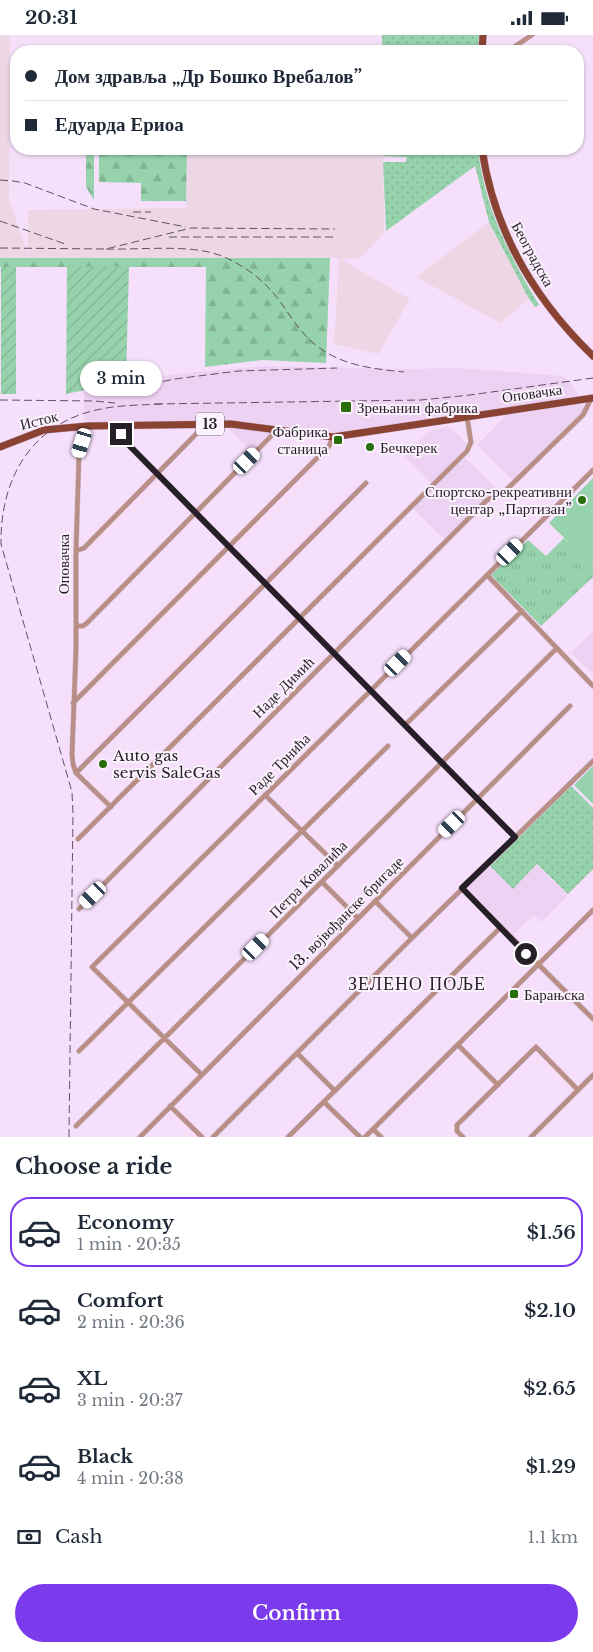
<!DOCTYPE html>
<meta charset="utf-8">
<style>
:root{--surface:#fff;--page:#f6f6f7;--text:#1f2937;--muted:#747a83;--line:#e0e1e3;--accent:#7c3aed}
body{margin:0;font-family:"Libre Baskerville",serif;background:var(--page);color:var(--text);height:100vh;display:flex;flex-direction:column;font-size:19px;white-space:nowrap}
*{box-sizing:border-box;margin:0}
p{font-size:16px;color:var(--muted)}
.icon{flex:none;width:28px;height:28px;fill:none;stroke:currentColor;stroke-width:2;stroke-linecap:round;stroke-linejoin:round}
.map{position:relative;height:1102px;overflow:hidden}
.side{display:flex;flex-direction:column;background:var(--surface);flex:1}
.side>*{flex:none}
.guide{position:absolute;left:10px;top:10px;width:574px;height:110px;border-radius:20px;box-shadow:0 1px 4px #0004;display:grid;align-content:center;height:110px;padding:0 15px;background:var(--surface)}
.end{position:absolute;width:22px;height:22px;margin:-11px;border:6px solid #271f28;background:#fff;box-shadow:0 0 0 2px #fff}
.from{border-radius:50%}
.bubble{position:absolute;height:35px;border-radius:18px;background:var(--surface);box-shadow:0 1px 4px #0004;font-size:16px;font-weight:600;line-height:35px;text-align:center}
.car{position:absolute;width:15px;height:30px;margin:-15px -8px;border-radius:6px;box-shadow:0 0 4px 1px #0007;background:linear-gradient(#fff 24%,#345 0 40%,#fff 0 76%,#345 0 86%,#fff 0)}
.guide b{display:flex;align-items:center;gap:18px;height:48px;font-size:19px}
.guide b+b{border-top:1px solid var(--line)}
.guide i{width:12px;height:12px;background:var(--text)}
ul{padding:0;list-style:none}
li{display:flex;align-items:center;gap:15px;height:70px;margin:0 10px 8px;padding:0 5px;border:2px solid transparent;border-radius:20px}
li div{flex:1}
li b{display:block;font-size:19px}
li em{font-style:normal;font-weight:600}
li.on{border-color:var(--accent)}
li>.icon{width:45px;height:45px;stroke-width:1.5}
h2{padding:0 15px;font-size:22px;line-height:60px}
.pay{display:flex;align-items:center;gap:12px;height:55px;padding:0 15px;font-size:19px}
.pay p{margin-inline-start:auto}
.primary-button{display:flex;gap:10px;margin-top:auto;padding:10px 15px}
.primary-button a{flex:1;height:58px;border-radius:30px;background:var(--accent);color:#fff;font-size:20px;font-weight:600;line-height:58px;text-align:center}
.status{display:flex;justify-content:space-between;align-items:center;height:35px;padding:0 25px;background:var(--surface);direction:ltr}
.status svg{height:14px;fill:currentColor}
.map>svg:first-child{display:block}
</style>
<div class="status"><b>20:31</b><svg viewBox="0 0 49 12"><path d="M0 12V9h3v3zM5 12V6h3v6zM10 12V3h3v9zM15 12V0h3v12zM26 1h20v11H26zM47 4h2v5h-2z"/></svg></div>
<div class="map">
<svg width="593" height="1102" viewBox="0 0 593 1102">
<defs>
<pattern id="grass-dots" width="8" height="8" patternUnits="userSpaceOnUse" patternTransform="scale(1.25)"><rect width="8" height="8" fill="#96d2ab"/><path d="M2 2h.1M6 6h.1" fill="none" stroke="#81b493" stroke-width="1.8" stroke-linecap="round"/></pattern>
<pattern id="forest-firs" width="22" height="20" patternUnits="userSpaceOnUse" patternTransform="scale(1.25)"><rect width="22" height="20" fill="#96d2ab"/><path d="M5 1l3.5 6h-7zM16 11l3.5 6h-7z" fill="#81b493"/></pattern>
<pattern id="park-tufts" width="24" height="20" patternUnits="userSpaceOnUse" patternTransform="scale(1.25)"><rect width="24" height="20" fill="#96d2ab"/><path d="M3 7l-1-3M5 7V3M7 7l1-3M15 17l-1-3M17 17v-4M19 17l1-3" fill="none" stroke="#81b493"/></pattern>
<pattern id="garden-furrows" width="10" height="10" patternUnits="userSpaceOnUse" patternTransform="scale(1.25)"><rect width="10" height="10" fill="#96d2ab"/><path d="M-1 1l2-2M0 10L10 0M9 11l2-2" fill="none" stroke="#81b493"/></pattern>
</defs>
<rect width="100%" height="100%" fill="#f6dffb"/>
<!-- built -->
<path fill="#eed2f3" d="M263,331L405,334L456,333L563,341L571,349L579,361L334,398L234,385L91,387L84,385V357L175,339Z
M579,369L585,370L581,379L513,445L477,410L507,380Z
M232,391L270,396V398L251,416L230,395Z
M450,392L468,410L432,448L403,420L431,395Z
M465,423L496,453L444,504L413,473Z
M593,596V639L571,618Z
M487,829L513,854L537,830L568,860L541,887L534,880L513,900L465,852Z"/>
<!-- industrial -->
<path fill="#edd7e5" d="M0,0H10L9,164L28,220V175L186,173L187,114H383L384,198L360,223L340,224L410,264L378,319L334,309L339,223H0Z
M489,187L529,264L500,288L416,242Z"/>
<!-- grass -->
<path fill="url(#grass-dots)" d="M382,0H479L478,16H382Z
M383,114H478C484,172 509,220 539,270L535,272L529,264L489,187L475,131L386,196L383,127H406L407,122L383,121Z
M571,751L593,773V834L568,859L537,829L513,854L490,831Z"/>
<!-- forest -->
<path fill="url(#forest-firs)" d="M86,114H94V165L86,152Z
M99,114H187L186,166H141V148L99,147Z
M0,223H330L326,328L262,325L205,332L206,232H0Z"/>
<!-- park -->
<path fill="url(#park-tufts)" d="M564,503L593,531V542L541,591L491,540L528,505L546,521Z"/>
<!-- garden -->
<path fill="url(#garden-furrows)" d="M129,231L126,346L66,359L67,232Z
M1,232H16V359H1Z"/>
<!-- pitch -->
<path fill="#96d2ab" d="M593,443V531L549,488Z
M593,731V769L574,750Z"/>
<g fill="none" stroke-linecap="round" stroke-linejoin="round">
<!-- minor casing -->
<g stroke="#d1bcd5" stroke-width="5.5">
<path id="minor" d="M508,16L532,0
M87,391L79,419L76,516V614L72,720L73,729L76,738L111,772
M121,391V399L125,407L515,802
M76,516L84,513L205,390
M487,540L593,651
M76,591H83L87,588L277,395
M73,668L329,411L333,402
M405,690L522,576
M76,738L366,448
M265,760L338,831
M78,804L467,416L471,407L467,382
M322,847L358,883
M462,853L593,984
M375,866L412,903
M79,874L487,465L505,456L583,380L590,366
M458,1010L498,1050
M79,1016L388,711
M297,1018L335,1056
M202,1040L92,932L593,435
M324,1067L360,1102
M170,1071L202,1102
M76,1091L556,614
M373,1094L381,1102
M140,1102L570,671
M213,1102L412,903L593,726
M288,1102L500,893
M365,1102L593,875
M463,1102L457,1096V1090L536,1012L578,1055
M531,1102L593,1040"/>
</g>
<!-- primary casing -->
<g stroke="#d1bcd5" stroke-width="8">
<path id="primary" d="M482,16L483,0
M482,114C494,196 534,264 593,321
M0,412L44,395L87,391L231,389L333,402L593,363"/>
</g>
<!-- minor -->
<use href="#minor" stroke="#b98e84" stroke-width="4.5"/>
<!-- primary -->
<use href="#primary" stroke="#8a4232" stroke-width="7"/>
<!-- rail -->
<path stroke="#5f5361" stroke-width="1" stroke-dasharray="8 4" stroke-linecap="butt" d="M0,145L13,146L25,148L94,174L186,192
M133,177H151
M0,186L68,210
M169,202H334
M0,213L106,214L191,193L335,194
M106,214C139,215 189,209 219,220C243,229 264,245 279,265C292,283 302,301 321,314C345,331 375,334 404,337
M116,356L175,344L238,336L337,333
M0,365L95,366L115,368
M155,369L421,365L470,360L593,343
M69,1102L73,778L72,757L1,509C0,442 33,387 101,374C120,370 142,370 162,369"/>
</g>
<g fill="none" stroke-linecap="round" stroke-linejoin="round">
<!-- route -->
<path stroke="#271f28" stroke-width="6" d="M121,399L125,406L515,802L462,853L526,919"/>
</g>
<!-- markers -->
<g fill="#276d0b" stroke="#fbf2fd" stroke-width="2">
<rect x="340" y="366" width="12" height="12" rx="2.5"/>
<rect x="333" y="400" width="10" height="10" rx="2.5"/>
<circle cx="370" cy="412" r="5"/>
<circle cx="582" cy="465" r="5"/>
<circle cx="103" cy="729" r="5"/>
<rect x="509" y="954" width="10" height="10" rx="2.5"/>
</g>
<g text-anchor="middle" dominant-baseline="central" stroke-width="4" stroke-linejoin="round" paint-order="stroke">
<!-- shield labels -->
<rect fill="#fbf2fd" stroke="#675e68" stroke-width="1" x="196" y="377.5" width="28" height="23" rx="4"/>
<g font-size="14" font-weight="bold" fill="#271f28">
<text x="210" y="389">13</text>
</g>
<!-- street labels -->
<g font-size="15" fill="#271f28" stroke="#fbf2fd">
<text transform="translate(533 219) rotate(61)">Београдска</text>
<text transform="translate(532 358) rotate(-8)">Оповачка</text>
<text transform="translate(39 385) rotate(-14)">Исток</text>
<text transform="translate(63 529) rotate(-90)">Оповачка</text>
<text transform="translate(283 652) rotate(-45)">Наде Димић</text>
<text transform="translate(279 729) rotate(-45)">Раде Трнића</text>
<text transform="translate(308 844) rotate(-45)">Петра Ковалића</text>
<text transform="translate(346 878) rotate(-45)">13. војвођанске бригаде</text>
</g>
<!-- poi labels -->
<g font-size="15" fill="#271f28" stroke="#fbf2fd" text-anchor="start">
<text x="357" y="372">Зрењанин фабрика</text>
<text x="328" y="396" text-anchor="end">Фабрика<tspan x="328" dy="17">станица</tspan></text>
<text x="380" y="412">Бечкерек</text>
<text x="572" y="456" text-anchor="end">Спортско-рекреативни<tspan x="572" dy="17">центар „Партизан”</tspan></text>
<text x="113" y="720">Auto gas<tspan x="113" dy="17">servis SaleGas</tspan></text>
<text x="524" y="959">Барањска</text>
</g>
<!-- quarter labels -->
<g font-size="18" letter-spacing="1" fill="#271f28" stroke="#fbf2fd">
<text x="417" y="949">ЗЕЛЕНО ПОЉЕ</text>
</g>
</g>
</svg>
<i class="end from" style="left:526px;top:919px"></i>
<i class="end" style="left:121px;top:399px"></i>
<div class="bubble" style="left:80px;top:326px;width:82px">3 min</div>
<i class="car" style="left:82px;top:408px;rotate:197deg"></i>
<i class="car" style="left:247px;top:426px;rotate:45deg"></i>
<i class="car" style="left:510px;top:517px;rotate:45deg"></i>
<i class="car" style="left:398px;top:628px;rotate:45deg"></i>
<i class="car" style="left:452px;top:789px;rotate:225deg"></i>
<i class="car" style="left:93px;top:860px;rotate:225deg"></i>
<i class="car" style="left:256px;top:912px;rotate:45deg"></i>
<div class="guide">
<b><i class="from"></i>Дом здравља „Др Бошко Вребалов”</b>
<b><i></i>Едуарда Ериоа</b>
</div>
</div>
<section class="side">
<h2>Choose a ride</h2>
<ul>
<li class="on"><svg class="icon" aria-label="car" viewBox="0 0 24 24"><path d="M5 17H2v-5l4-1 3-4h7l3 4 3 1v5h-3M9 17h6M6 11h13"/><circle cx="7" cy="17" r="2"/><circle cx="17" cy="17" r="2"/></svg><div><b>Economy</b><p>1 min · 20:35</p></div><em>$1.56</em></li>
<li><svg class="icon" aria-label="car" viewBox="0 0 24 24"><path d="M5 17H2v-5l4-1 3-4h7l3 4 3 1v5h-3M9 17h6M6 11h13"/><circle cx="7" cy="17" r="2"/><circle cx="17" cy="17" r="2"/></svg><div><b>Comfort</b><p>2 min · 20:36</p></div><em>$2.10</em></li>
<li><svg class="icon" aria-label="car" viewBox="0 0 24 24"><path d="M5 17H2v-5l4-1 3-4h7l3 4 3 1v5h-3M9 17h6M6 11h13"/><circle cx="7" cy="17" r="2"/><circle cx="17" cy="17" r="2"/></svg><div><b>XL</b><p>3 min · 20:37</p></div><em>$2.65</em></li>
<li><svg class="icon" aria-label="car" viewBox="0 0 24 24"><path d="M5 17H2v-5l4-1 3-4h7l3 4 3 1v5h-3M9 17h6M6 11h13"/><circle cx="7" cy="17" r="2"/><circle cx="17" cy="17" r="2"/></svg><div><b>Black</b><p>4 min · 20:38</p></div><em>$1.29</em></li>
</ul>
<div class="pay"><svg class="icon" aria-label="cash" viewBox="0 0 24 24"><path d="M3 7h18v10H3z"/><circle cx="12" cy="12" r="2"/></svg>Cash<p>1.1 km</p></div>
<div class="primary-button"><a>Confirm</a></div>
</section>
